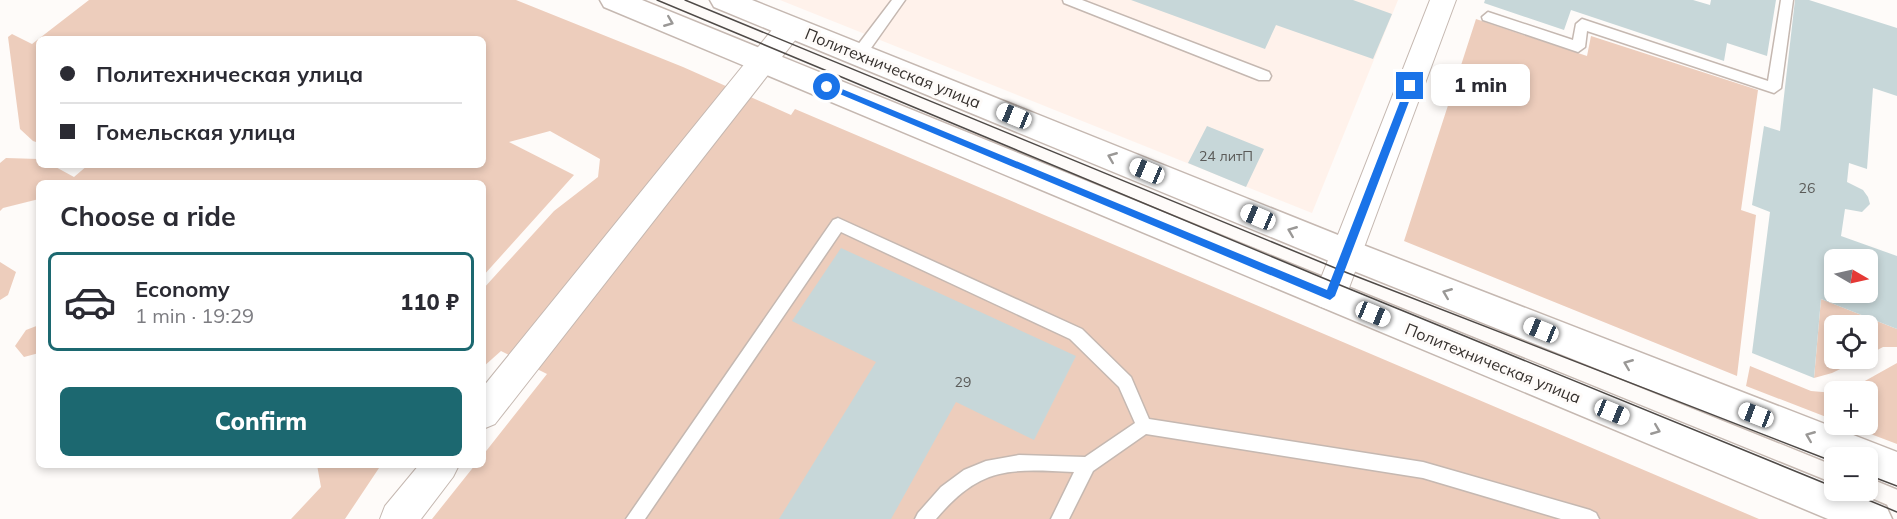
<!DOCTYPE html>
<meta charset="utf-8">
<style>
:root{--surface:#fff;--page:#f2f2f3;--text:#2b2b33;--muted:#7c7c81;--line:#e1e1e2;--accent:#1c6870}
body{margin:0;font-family:Mulish,sans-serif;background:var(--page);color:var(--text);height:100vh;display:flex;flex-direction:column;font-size:22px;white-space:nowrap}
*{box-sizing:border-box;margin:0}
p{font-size:20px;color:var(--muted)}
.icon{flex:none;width:33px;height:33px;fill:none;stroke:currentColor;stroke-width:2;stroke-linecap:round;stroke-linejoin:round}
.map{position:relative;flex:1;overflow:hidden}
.drawer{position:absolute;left:36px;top:180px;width:450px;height:288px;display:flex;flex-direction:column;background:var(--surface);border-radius:9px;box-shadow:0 3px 9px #0003}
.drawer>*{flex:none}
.banner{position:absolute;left:36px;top:36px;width:450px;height:132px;border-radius:9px;box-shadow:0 3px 9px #0003;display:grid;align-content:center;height:132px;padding:0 24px;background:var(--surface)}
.needle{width:39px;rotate:99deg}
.controls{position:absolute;left:1824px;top:249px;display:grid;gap:12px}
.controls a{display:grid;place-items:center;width:54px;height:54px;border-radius:9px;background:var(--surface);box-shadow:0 3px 9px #0003;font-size:30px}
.end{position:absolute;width:27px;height:27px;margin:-14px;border:8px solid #1a73e8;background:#fff;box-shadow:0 0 0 3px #fff}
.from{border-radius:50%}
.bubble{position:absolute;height:42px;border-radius:9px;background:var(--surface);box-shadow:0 3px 9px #0003;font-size:20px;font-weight:800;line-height:42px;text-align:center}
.car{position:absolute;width:18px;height:36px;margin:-18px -9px;border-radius:8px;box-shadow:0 0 4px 2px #0007;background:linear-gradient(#fff 24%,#345 0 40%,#fff 0 76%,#345 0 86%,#fff 0)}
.banner b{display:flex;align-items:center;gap:21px;height:57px;font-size:22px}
.banner b+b{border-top:2px solid var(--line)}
.banner i{width:15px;height:15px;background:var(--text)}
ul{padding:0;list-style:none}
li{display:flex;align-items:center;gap:18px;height:99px;margin:0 12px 9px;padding:0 12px;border:3px solid transparent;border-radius:9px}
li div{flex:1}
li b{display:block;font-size:22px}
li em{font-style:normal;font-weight:800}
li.active{border-color:var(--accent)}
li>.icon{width:54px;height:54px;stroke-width:1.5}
h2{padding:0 24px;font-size:27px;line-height:72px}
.cta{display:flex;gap:12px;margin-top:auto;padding:12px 24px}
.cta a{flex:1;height:69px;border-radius:9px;background:var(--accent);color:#fff;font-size:24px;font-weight:800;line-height:69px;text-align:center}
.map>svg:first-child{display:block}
</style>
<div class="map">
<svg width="1897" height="519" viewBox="0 0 1897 519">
<rect width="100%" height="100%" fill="#fefbf9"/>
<!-- built -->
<path fill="#fff2eb" d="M780,0H1398L1312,213Z"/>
<!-- green -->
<path fill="#edcdbc" d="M89,0H516L683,67L791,115L795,109L1759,519H432L475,465H483V455L547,374L501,351L483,367V289L554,211L598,177L600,159L550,131L509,142L574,175L483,276V183H39V199L3,208L0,211V163L6,158L39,159V165H52L74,177L88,165H483V39H39V143L33,141L20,129L8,37L12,34L32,44Z
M1476,19L1587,56L1591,36L1758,90L1741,210L1756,215L1737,376L1404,241Z
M0,262L16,272L8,295L0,300Z
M1821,299L1897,329V347H1883L1868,355V326H1834V358L1861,359L1832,373L1814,378Z
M39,325V353L24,357L15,346L26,330Z
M1897,363V444L1847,425L1868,424V392L1847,391Z
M1750,366L1811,391L1834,393V420L1746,386Z
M317,465H381L345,519H291L321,487Z"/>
<!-- building -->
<path fill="#c7d7d9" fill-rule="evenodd" d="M1131,0H1353L1392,14L1373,59L1276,25L1265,49Z
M1485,0H1693L1710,5L1711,0H1776L1767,56L1727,43L1724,61L1571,10L1564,30L1484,3Z
M1795,0H1809L1897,28V96L1873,88L1867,169L1849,163L1847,182L1863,190L1868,197L1870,204L1862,212L1845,209L1841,236L1897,256V329L1821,299L1814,378L1752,353L1770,212L1752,205L1764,126L1780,131ZM1834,260H1868V292H1834Z
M1207,126L1264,149L1246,187L1188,163Z
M841,248L1076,356L1034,440L956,402L891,519H779L876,362L792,321Z"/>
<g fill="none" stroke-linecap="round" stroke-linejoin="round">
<!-- service casing -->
<g stroke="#c5b8b1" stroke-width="3">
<path id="service" d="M892,0H905L864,58H854L852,54L854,50Z
M1063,0H1082L1269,72L1271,76L1269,80H1259L1064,3Z
M1781,0H1793L1781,88L1774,93L1587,31L1585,47L1578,52L1483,20L1482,17L1488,12L1573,40L1576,24L1582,19L1768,81Z
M838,218L1082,329L1131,377L1149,419L1423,462L1590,510L1596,513L1599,519H1561L1423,478L1146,434L1093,471L1069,519H1051L1074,472C1008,469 981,466 936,519H915L918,513L941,487L964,470L986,461L1019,455L1085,457L1135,423L1119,387L1070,339L841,232L645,519H626L833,220Z"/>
</g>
<!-- minor casing -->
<g stroke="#c5b8b1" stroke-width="2">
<path id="minor" d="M1430,0H1456L1346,296L1341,306L1330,310L1319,306L1314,296Z
M790,17L800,20L804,27L800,34L495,424L483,429V387L780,20Z
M419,465H459L453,477L421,519H380L385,506Z"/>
</g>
<!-- secondary casing -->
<g stroke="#c5b8b1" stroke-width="3">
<path id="secondary" d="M600,0H642L1834,485V490H1849L1886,506L1892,519H1828L604,7Z
M710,0H752L1358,243L1897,452V488L1868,476V458H1834V464L1334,263L714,7Z"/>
</g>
<!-- service -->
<use href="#service" fill="#fff" fill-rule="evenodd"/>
<!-- minor -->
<use href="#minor" fill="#fff" fill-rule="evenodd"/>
<!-- secondary -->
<use href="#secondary" fill="#fff" fill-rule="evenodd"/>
<!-- tram -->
<path stroke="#4f4a47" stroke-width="1.5" d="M657,0L1335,283L1834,487
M685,0L1340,270L1834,462
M1868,475L1897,486
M1844,490L1897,512"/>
</g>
<!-- one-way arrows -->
<defs><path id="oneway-chevron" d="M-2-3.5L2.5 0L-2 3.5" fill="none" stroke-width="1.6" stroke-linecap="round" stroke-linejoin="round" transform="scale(1.5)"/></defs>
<g stroke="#9a9896">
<use href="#oneway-chevron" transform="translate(669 22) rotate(22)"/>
<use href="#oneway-chevron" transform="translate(1112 157) rotate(-158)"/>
<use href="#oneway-chevron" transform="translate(1292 231) rotate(-158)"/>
<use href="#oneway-chevron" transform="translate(1447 293) rotate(-158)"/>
<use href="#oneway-chevron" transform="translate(1628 364) rotate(-158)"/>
<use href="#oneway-chevron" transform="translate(1656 430) rotate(22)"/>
<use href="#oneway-chevron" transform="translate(1810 436) rotate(-158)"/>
</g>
<!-- route -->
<path fill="#1a73e8" d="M1410,82L1415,86L1335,296L1330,300L823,87L827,83L830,84L1327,290L1406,86Z"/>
<g text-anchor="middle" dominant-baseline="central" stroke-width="6" stroke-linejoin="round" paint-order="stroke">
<!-- number labels -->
<g font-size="14" fill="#5a5a58">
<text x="1226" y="156">24 литП</text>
<text x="1807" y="188">26</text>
<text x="963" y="382">29</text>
</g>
<!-- street labels -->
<g font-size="16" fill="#35302d" stroke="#fefbf9">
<text transform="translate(893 68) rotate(22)">Политехническая улица</text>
<text transform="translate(1493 363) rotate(22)">Политехническая улица</text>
</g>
</g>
</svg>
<div class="controls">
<a><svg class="needle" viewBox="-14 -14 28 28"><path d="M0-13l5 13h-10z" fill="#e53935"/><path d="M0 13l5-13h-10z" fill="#7c7c81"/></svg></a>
<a><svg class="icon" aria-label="locate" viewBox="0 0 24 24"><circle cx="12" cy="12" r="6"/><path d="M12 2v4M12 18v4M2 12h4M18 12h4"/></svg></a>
<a>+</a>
<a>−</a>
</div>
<i class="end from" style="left:827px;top:87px"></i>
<i class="end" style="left:1410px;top:86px"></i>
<div class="bubble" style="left:1431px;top:64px;width:99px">1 min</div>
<i class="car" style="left:1014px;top:116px;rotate:292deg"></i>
<i class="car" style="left:1147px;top:171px;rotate:293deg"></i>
<i class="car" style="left:1258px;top:217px;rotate:293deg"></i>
<i class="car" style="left:1373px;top:314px;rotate:112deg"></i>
<i class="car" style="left:1541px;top:330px;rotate:292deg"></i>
<i class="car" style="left:1612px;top:412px;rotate:112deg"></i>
<i class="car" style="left:1756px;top:415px;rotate:291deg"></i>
<div class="banner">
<b><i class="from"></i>Политехническая улица</b>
<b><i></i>Гомельская улица</b>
</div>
<section class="drawer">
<h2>Choose a ride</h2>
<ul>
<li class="active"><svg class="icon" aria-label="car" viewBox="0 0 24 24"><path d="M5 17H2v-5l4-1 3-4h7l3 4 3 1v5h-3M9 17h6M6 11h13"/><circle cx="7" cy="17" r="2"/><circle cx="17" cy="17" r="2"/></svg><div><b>Economy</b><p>1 min · 19:29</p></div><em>110 ₽</em></li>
</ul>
<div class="cta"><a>Confirm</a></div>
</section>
</div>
